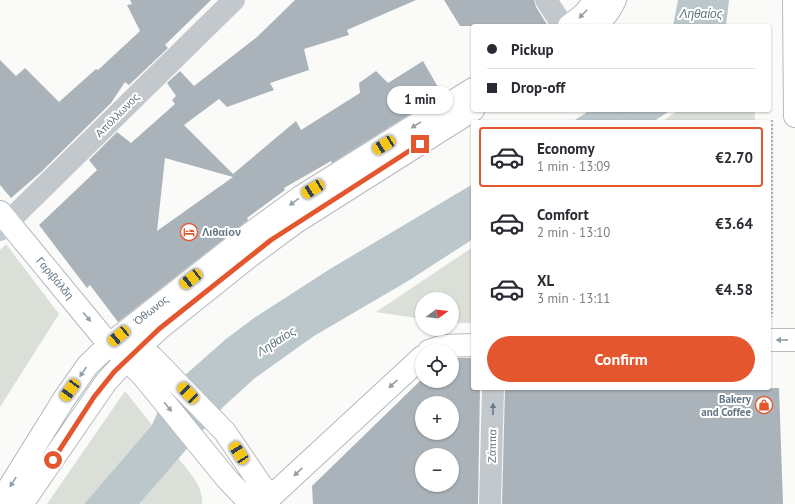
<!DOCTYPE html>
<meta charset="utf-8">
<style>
:root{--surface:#fff;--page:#f2f2f3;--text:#2b2b33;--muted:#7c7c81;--line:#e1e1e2;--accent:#e4572e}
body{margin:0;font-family:"PT Sans",sans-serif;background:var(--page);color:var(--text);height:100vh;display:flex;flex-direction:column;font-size:15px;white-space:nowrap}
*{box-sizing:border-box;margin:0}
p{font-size:13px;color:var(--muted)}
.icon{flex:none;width:22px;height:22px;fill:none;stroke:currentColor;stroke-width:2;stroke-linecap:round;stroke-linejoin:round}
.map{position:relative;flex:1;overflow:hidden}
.side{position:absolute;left:471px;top:120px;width:300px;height:270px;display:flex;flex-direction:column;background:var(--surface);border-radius:4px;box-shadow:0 1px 3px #0004}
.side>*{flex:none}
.hud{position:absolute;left:471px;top:24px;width:300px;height:88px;border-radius:4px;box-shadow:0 1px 3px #0004;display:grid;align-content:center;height:88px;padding:0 16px;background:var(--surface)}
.needle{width:26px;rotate:75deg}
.fabs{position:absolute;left:415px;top:292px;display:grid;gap:8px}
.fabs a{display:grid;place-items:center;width:44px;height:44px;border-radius:50%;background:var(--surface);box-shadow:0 1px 3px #0004;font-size:20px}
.end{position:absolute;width:18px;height:18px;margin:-9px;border:5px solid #e4572e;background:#fff;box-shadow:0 0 0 2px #fff}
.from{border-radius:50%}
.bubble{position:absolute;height:28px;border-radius:14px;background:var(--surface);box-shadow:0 1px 3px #0004;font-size:13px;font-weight:800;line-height:28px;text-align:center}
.car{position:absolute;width:12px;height:24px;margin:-12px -6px;border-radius:5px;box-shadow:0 0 3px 1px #0007;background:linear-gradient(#f5c518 24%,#345 0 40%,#f5c518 0 76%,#345 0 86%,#f5c518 0)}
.hud b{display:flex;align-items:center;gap:14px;height:38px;font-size:15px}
.hud b+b{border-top:1px solid var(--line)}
.hud i{width:10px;height:10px;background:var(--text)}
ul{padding:7px 0 0;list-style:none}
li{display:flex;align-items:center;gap:12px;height:60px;margin:0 8px 6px;padding:0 8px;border:2px solid transparent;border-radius:4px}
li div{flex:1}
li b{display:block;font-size:15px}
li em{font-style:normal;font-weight:800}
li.active{border-color:var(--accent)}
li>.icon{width:36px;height:36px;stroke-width:1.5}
.action{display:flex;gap:8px;margin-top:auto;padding:8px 16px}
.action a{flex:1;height:46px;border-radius:24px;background:var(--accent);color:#fff;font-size:16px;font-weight:800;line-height:46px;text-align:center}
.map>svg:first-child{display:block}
</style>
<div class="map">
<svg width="795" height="504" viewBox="0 0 795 504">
<rect width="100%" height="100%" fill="#fafaf8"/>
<!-- green -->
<path fill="#dadfd7" d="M679,110H755V122H661Z
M6,244L59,314L0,407V250Z
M473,247V323H452V299H422V319L376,312Z
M125,391L152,425L84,504H47Z
M178,458C188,471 204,486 202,504H139Z"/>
<!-- water -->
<path fill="#bbc7cb" d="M678,0H729L726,26H673Z
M590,110H671L653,122H572Z
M473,184V239L408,281L314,336L255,378L223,407L139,504H84L152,425L167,391L226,339L254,318L330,269Z"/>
<!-- building -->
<path fill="#aab3b9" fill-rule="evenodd" d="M130,0H211L165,45L168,48L129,85L125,82L111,103L40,173L11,198L0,185V60L16,76L25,68L59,102L96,69L98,70L140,31L127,5L132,4Z
M295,0H416L347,30L349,35L304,49L309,70L270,83L274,90L227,107L219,99L184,125L233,174L296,121L301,130L360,93L359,83L376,71L388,83L423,61L442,94L332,163L331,161L284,188L285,190L247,218L248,220L118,322L90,285L87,288L39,225L97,170L89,160L117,132L131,143L175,104L172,100L176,96L167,83L180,71L194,86L257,37ZM165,158L233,177L157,231Z
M444,0H534L536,7L548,26H460Z
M452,358H473V388H480L478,504H313L312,486L422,379V381H452ZM422,403H452V433H422ZM422,455H452V485H422Z
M505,388H779L783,504H502Z"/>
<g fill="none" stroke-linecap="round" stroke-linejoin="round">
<!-- secondary casing -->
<g stroke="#b3babf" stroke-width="24">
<path id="secondary" d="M569,26L583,15L596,0
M597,26L609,11L615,0
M0,212L103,337L143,376L227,479L251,504
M769,340H795
M125,343L133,345L152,357L225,432L261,485L271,496
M429,351L444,346L473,345
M0,502L64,399L88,365L110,344L247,236L302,196L473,89
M22,504L106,382L126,360L159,329L250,256L296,222L473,110
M263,504L422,357"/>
</g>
<!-- primary casing -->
<g stroke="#b5babe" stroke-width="24">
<path id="primary" d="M794,0L795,116"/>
</g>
<!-- path -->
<path stroke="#bbbfc2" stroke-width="2.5" stroke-dasharray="2 2" stroke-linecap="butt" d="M620,110L628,122
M772,120V317"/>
<!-- street -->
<path stroke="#c3c8cc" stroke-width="22" d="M546,0L563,26
M0,230L234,0
M490,504L493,388"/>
<!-- secondary -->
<use href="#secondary" stroke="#fff" stroke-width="22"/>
<!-- primary -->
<use href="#primary" stroke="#fff" stroke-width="22"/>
</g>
<!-- one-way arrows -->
<defs><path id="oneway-solid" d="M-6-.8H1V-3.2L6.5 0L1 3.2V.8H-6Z"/></defs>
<g fill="#939fa8">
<use href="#oneway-solid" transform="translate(583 14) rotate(134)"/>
<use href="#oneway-solid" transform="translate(416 125) rotate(148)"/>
<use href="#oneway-solid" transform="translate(294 202) rotate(144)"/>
<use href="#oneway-solid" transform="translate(87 317) rotate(50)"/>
<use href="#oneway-solid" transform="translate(782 340) rotate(179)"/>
<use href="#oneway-solid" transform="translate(83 372) rotate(124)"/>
<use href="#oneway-solid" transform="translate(393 384) rotate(137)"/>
<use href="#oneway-solid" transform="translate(168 407) rotate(51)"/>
<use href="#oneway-solid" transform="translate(298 472) rotate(137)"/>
<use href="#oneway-solid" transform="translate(13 482) rotate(122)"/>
</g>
<use fill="#6a7a87" href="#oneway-solid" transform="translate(493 409) rotate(-89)"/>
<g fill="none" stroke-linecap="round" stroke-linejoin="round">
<!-- route -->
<path stroke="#e4572e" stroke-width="5" d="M53,460L94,397L114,372L159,329L271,240L420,144"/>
</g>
<!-- icons -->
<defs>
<g id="hotel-ring" transform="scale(0.9)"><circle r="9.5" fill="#fff" stroke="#e4572e" stroke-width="1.5"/><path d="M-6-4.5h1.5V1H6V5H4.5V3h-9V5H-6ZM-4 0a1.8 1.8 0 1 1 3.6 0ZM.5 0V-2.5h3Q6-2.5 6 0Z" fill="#e4572e"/></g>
<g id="shop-ring" transform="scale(0.9)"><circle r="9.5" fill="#fff" stroke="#e4572e" stroke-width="1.5"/><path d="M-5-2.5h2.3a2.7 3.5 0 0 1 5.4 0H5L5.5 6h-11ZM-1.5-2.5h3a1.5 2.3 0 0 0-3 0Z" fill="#e4572e"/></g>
</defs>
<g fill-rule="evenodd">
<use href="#hotel-ring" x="189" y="232"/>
<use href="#shop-ring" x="764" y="405"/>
</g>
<g text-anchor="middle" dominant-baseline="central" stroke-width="4" stroke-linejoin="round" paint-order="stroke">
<!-- street labels -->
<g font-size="11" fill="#657683" stroke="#fff">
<text transform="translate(117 115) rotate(-45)">Απόλλωνος</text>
<text transform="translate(55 278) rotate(50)">Γαριβάλδη</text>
<text transform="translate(151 310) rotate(-38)">Όθωνος</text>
<text transform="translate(492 446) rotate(-89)">Ζάππα</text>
</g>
<!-- poi labels -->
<g font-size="11" font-weight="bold" fill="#657683" stroke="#fff" text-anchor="start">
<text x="202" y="232">Λιθαίον</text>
<text x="751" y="399" text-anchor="end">Bakery<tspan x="751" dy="13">and Coffee</tspan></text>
</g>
<!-- water labels -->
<g font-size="12" font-style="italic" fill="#60757c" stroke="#fff">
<text x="701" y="13">Ληθαίος</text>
<text transform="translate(276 341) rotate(-33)">Ληθαίος</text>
</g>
</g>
</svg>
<div class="fabs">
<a><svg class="needle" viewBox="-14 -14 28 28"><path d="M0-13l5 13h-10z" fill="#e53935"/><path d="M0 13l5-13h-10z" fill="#7c7c81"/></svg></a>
<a><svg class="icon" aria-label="locate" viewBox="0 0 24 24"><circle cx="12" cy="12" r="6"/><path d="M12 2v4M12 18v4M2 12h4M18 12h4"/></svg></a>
<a>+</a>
<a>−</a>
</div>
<i class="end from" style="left:53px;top:460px"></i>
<i class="end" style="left:420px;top:144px"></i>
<div class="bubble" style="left:387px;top:86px;width:66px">1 min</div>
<i class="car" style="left:384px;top:145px;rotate:238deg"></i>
<i class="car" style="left:313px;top:189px;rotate:238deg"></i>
<i class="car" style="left:191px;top:279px;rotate:232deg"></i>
<i class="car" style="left:119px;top:336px;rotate:230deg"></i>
<i class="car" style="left:70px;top:390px;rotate:216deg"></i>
<i class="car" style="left:188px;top:393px;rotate:316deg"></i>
<i class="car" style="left:239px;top:453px;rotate:327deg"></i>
<div class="hud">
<b><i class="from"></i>Pickup</b>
<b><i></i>Drop-off</b>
</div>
<section class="side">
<ul>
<li class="active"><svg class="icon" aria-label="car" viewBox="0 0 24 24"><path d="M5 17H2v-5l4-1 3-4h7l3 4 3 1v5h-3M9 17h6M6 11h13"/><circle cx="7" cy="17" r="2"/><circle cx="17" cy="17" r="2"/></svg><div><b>Economy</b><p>1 min · 13:09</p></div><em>€2.70</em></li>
<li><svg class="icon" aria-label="car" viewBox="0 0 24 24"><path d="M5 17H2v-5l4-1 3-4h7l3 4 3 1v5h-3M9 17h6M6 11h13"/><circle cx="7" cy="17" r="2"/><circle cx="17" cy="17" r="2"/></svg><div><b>Comfort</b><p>2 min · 13:10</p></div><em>€3.64</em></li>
<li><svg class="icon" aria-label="car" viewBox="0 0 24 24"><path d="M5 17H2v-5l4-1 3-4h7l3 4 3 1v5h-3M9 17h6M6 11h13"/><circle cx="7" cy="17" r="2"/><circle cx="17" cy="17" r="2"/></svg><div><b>XL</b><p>3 min · 13:11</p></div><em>€4.58</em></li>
</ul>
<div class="action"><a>Confirm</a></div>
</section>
</div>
